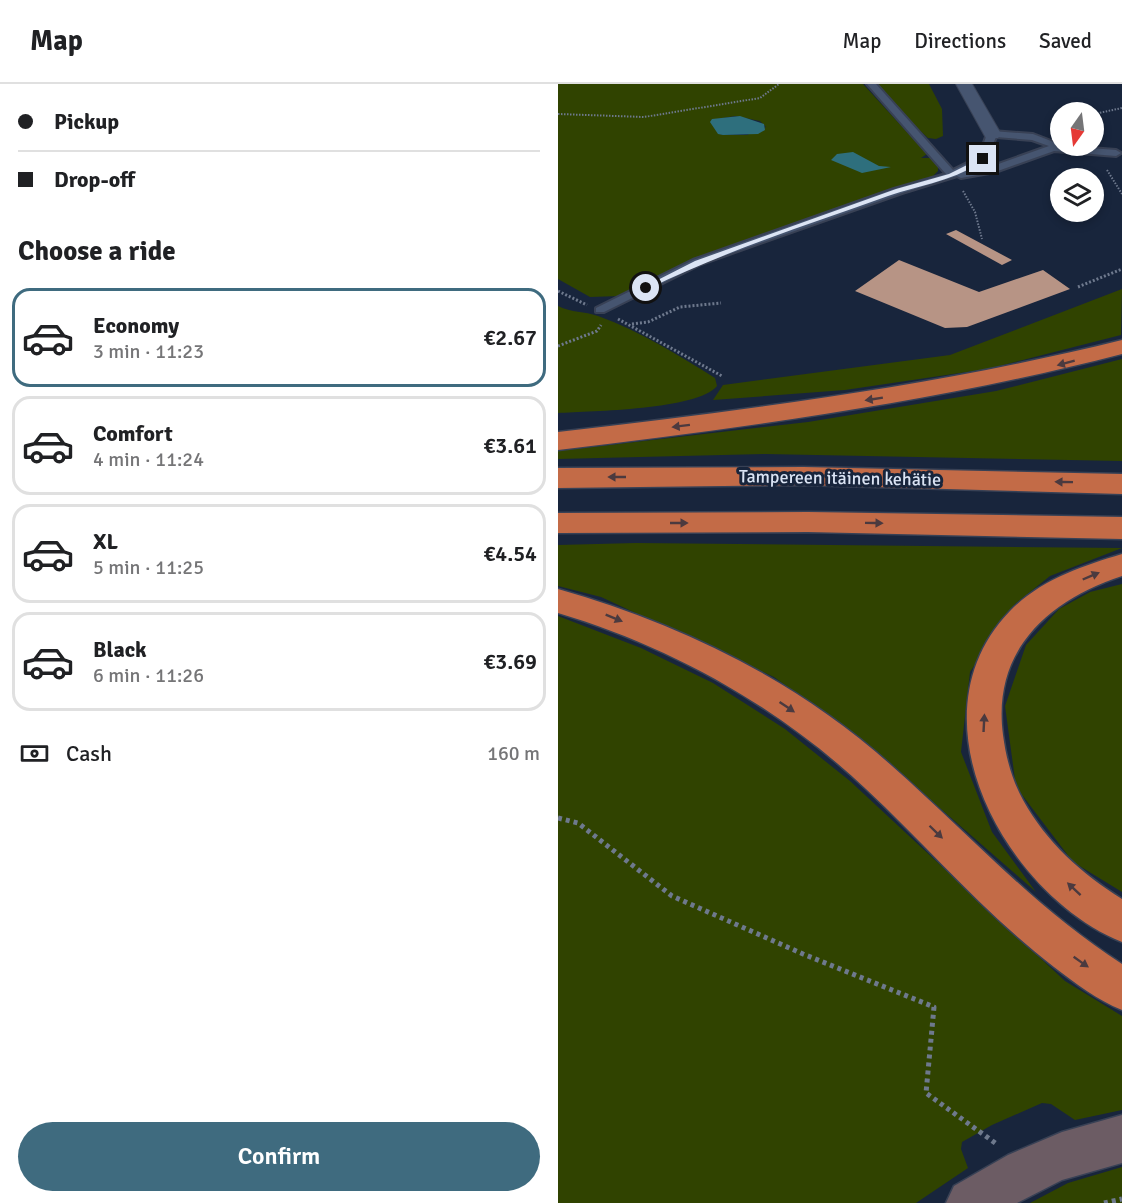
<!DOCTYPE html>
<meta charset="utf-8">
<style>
:root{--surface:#fff;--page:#f6f6f6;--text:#202124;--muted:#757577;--line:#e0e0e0;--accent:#3f6b7f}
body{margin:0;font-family:Signika,sans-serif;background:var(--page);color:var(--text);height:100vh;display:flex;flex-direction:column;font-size:22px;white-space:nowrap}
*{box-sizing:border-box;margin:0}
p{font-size:20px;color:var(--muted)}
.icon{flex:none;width:33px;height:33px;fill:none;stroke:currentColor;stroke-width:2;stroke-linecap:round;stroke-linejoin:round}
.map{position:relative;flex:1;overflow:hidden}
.side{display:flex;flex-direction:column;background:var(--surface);width:558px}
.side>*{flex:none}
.top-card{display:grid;align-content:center;height:132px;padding:0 18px;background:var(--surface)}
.needle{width:39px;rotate:194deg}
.tools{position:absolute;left:492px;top:18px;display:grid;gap:12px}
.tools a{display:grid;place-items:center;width:54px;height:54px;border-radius:50%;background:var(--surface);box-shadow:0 3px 9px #0003;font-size:30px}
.end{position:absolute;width:27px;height:27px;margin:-14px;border:8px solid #dbe4f4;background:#111;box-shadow:0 0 0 3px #111}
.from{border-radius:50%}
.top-card b{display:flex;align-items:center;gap:21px;height:57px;font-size:22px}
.top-card b+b{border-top:2px solid var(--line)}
.top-card i{width:15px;height:15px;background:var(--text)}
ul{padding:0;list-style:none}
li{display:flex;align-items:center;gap:18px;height:99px;margin:0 12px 9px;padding:0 6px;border:3px solid var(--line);border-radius:18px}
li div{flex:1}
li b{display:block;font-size:22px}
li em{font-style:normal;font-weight:600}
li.current{border-color:var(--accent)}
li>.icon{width:54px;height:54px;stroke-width:1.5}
h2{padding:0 18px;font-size:27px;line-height:72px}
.pay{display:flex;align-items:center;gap:15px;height:66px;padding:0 18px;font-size:22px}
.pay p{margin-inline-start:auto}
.cta{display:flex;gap:12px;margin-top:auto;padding:12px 18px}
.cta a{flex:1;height:69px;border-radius:36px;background:var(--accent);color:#fff;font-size:24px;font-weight:600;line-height:69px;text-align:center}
header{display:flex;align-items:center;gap:36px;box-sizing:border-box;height:84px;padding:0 30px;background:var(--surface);border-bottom:2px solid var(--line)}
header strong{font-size:28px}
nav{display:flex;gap:33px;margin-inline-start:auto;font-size:21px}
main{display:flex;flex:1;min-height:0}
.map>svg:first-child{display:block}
</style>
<header>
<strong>Map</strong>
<nav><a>Map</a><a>Directions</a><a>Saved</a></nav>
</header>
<main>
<section class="side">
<div class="top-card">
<b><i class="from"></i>Pickup</b>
<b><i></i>Drop-off</b>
</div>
<h2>Choose a ride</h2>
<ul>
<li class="current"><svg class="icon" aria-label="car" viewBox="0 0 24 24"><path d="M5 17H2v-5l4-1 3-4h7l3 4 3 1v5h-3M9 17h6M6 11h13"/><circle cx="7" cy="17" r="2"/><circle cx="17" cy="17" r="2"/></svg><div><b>Economy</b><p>3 min · 11:23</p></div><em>€2.67</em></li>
<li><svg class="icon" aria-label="car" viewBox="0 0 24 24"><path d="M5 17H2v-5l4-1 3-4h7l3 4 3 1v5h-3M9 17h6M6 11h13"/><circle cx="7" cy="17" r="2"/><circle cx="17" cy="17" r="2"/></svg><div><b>Comfort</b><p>4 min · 11:24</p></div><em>€3.61</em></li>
<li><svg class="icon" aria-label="car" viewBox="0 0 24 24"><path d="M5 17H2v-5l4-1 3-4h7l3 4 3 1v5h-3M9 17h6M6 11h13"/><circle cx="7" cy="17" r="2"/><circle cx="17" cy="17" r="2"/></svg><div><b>XL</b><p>5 min · 11:25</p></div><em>€4.54</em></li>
<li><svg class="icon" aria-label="car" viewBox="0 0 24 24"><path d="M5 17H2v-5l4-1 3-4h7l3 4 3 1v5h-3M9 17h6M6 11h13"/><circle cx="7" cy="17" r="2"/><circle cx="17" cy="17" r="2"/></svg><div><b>Black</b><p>6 min · 11:26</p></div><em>€3.69</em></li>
</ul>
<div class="pay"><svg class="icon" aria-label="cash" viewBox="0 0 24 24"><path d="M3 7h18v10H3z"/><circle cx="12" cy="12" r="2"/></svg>Cash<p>160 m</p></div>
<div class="cta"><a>Confirm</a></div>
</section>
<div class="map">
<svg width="564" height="1119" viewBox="0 0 564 1119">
<rect width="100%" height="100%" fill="#18253c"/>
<!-- green -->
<path fill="#304300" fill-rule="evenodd" d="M0,0H305L369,70L363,74H374L380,80V87L373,94L133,177L62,212L32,213L0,195ZM177,32L202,37L208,43L189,51H165L162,50L153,36Z
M318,0H371L384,25L385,52L378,55L370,54L328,15Z
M564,205L563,251L429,285L287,306L155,316L165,301L392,271Z
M0,222C14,229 26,227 40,232C82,247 120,271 157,294L159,302C139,326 34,327 0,329Z
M564,275V377L207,370L0,375V367L250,338L438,307Z
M78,459L564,464L492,492L457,520L412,588L403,668L434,748L478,808L314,665L216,593L43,513L0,502V461Z
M564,500V808L515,778L458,703L447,622L468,561L501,525L532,508Z
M0,532L83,564L155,599L227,645L292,697L507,897L564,932V1026L517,1036L493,1020L484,1019L434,1041L404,1058L403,1065L410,1084L358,1119H0Z
M564,1083V1119H472L510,1099Z"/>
<!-- water -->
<path fill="#2e6f7d" d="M182,32L206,40L207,46L200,50L165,51L160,50L152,38L154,35Z
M295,68L321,82L333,83L304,89L273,76L279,70Z"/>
<!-- building -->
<path fill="#b79485" d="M398,146L454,176L444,181L388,150Z
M341,176L421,208L485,186L512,205L409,243L387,244L297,207Z"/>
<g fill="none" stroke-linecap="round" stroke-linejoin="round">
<!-- lane casing -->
<g stroke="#384155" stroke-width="4">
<path id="lane" d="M309,0H318L395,86L421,73L429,50L434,47L475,50L506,62L558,66L563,69L558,72L496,67L437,88L403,94L399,92L344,109L143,180L46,228H38V224L135,176L336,105L388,90ZM438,53L474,56L491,62L432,83L409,87L428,77Z"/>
</g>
<!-- street casing -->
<g stroke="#384155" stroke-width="2">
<path id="street" d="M398,0H414L443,50L440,54H428Z"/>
</g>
<!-- secondary casing -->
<g stroke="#384155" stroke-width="3">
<path id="secondary" d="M564,1031V1079L504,1096L459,1119H388L396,1102L450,1071L504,1048Z"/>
</g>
<!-- highway casing -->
<g stroke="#384155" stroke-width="3">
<path id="highway" d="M564,256V270C378,318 190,343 0,366V348C190,326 378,302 564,256Z
M245,383L564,390V410L245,401L0,404V384Z
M250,428L564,433V455L250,448L0,449V429Z
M564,470V492C489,517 434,567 445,651C448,674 454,696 465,716C488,758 524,790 564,815V858C448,811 349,633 452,527C482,496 524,482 564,470Z
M0,505C123,540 238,596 334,682C410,749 478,825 564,880V926C539,916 517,899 496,883C427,830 371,764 308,705C221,623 114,563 0,529Z"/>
</g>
<!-- path-far2 -->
<path stroke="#6e798d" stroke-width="2" stroke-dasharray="1.5 1.5" stroke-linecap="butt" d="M0,30L86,33L202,14L221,0
M536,30L564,24
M549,86L564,110
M405,107L417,128L424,155"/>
<!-- path-far1 -->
<path stroke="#6e798d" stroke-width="3" stroke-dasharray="2 2" stroke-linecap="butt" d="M520,203L564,185
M0,207L29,221
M60,235L164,292
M74,240L90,238L122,223L163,219
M0,262L39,247L43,241"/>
<!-- path -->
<path stroke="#6e798d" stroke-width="5" stroke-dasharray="4 4" stroke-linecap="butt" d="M0,734L20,739L114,812L245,870L376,923L368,1009L440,1061
M546,1119L564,1115"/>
<!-- lane -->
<use href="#lane" fill="#465570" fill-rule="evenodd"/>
<!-- street -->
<use href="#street" fill="#465570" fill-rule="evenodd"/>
<!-- secondary -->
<use href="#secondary" fill="#6c5c64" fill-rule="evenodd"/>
<!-- highway -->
<use href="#highway" fill="#c36b47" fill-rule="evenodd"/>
</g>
<!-- one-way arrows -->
<defs><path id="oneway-solid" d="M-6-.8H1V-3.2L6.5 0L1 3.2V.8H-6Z" transform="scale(1.5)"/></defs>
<g fill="#4b3a3f">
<use href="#oneway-solid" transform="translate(508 279) rotate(165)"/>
<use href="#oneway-solid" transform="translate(316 315) rotate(171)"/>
<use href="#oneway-solid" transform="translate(123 342) rotate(173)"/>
<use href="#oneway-solid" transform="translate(59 393) rotate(180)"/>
<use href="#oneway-solid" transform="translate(506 398) rotate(-179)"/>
<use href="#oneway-solid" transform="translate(121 439)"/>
<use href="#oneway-solid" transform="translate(316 439) rotate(1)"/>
<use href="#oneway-solid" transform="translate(533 492) rotate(-23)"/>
<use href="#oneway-solid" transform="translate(56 534) rotate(22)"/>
<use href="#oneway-solid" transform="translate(229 623) rotate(34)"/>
<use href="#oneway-solid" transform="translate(426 639) rotate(-87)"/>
<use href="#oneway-solid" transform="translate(378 748) rotate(44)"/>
<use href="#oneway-solid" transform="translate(516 805) rotate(-137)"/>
<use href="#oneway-solid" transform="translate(523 878) rotate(35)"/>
</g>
<!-- route -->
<path fill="#dbe4f4" d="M423,74L428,75C399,96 363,101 330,112C249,141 167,167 90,205L84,204L137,177L338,105L391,90Z"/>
<g text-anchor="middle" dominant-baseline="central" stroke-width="6" stroke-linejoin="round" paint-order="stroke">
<!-- street labels -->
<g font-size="18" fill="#dbe4f4" stroke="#18253c">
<text transform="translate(282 394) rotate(1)">Tampereen itäinen kehätie</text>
</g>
</g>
</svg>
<div class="tools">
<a><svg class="needle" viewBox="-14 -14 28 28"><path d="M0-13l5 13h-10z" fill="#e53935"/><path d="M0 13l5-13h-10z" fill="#757577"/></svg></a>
<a><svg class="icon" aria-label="layers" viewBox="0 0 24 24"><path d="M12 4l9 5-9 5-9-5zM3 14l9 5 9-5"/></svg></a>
</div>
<i class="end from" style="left:88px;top:204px"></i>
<i class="end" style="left:425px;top:75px"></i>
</div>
</main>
